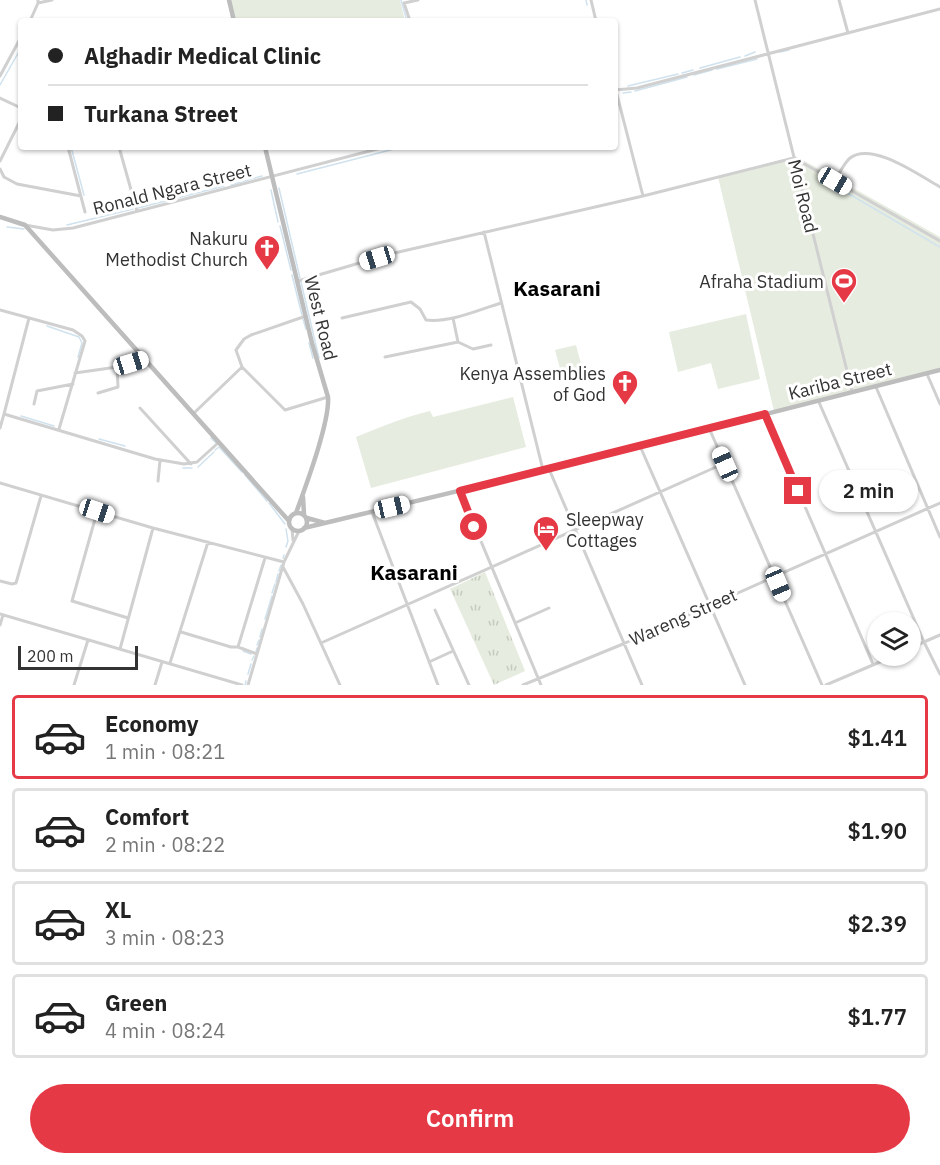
<!DOCTYPE html>
<meta charset="utf-8">
<style>
:root{--surface:#fff;--page:#f6f6f6;--text:#222;--muted:#767676;--line:#e0e0e0;--accent:#e63946}
body{margin:0;font-family:"IBM Plex Sans",sans-serif;background:var(--page);color:var(--text);height:100vh;display:flex;flex-direction:column;font-size:22px;white-space:nowrap}
*{box-sizing:border-box;margin:0}
p{font-size:20px;color:var(--muted)}
.icon{flex:none;width:33px;height:33px;fill:none;stroke:currentColor;stroke-width:2;stroke-linecap:round;stroke-linejoin:round}
.map{position:relative;height:685px;overflow:hidden}
.sheet{display:flex;flex-direction:column;background:var(--surface);flex:1}
.sheet>*{flex:none}
.banner{position:absolute;left:18px;top:18px;width:600px;height:132px;border-radius:6px;box-shadow:0 2px 4px #0004;display:grid;align-content:center;height:132px;padding:0 30px;background:var(--surface)}
.fabs{position:absolute;left:867px;top:612px;display:grid;gap:12px}
.fabs a{display:grid;place-items:center;width:54px;height:54px;border-radius:50%;background:var(--surface);box-shadow:0 2px 4px #0004;font-size:30px}
.scale{position:absolute;left:18px;bottom:15px;width:120px;box-sizing:border-box;padding-left:6px;border:3px solid #333;border-top:0;font-size:16px;line-height:21px;white-space:nowrap;color:#333;-webkit-text-stroke:4px #fff;paint-order:stroke}
.end{position:absolute;width:27px;height:27px;margin:-14px;border:8px solid #e63946;background:#fff;box-shadow:0 0 0 3px #fff}
.from{border-radius:50%}
.bubble{position:absolute;height:42px;border-radius:21px;background:var(--surface);box-shadow:0 2px 4px #0004;font-size:20px;font-weight:600;line-height:42px;text-align:center}
.car{position:absolute;width:18px;height:36px;margin:-18px -9px;border-radius:8px;box-shadow:0 0 4px 2px #0007;background:linear-gradient(#fff 24%,#345 0 40%,#fff 0 76%,#345 0 86%,#fff 0)}
.banner b{display:flex;align-items:center;gap:21px;height:57px;font-size:22px}
.banner b+b{border-top:2px solid var(--line)}
.banner i{width:15px;height:15px;background:var(--text)}
ul{padding:10px 0 0;list-style:none}
li{display:flex;align-items:center;gap:18px;height:84px;margin:0 12px 9px;padding:0 18px;border:3px solid var(--line);border-radius:6px}
li div{flex:1}
li b{display:block;font-size:22px}
li em{font-style:normal;font-weight:600}
li.on{border-color:var(--accent)}
li>.icon{width:54px;height:54px;stroke-width:1.5}
.primary-button{display:flex;gap:12px;margin-top:auto;padding:12px 30px}
.primary-button a{flex:1;height:69px;border-radius:36px;background:var(--accent);color:#fff;font-size:24px;font-weight:600;line-height:69px;text-align:center}
.map>svg:first-child{display:block}
</style>
<div class="map">
<svg width="940" height="685" viewBox="0 0 940 685">
<defs>
<pattern id="grass-tufts" width="24" height="20" patternUnits="userSpaceOnUse" patternTransform="scale(1.5)"><rect width="24" height="20" fill="#e6ecdf"/><path d="M3 7l-1-3M5 7V3M7 7l1-3M15 17l-1-3M17 17v-4M19 17l1-3" fill="none" stroke="#c6cbc0"/></pattern>
</defs>
<rect width="100%" height="100%" fill="#fff"/>
<!-- grass -->
<path fill="url(#grass-tufts)" d="M485,572L525,671L494,685L450,589Z"/>
<!-- park -->
<path fill="#e6ecdf" d="M227,0H400L405,21H232Z
M795,156C844,182 892,210 940,237V371L774,411L718,177Z
M746,314L760,379L718,389L711,363L678,372L669,332Z
M576,345L584,375L564,383L555,350Z
M513,397L526,447L371,488L356,437C381,427 404,417 430,411L433,417Z"/>
<g fill="none" stroke-linecap="round" stroke-linejoin="round">
<!-- stream -->
<path stroke="#cfe2ee" stroke-width="1.5" d="M401,0L407,21
M586,0L587,5
M37,21L38,19
M780,52L789,50
M745,56L755,52
M700,68L740,57
M717,69L757,59
M682,73L693,70
M694,75L712,70
M0,85L21,48
M628,86L678,74
M635,91L687,77
M623,93L631,92
M71,147L84,195
M297,174L402,147
M832,184L940,247
M231,185L262,176
M279,188L300,278
M271,190L278,222
M138,208L224,186
M67,225L133,209
M280,226L291,270
M7,227L24,229
M292,275L302,315
M301,282L319,358
M303,319L306,329
M47,326L79,337L82,343L78,357
M309,343L313,358
M21,416L54,426
M211,438L216,443
M99,439L125,446
M215,450L219,447L242,472
M198,467L214,452
M183,468H192
M245,475L267,501
M269,503L285,524
M286,547L288,541L286,529
M283,558L284,555
M279,571L281,565
M276,582L278,574
M272,593L275,584
M671,618L698,606L702,603
M265,619L272,596
M260,637L262,629
M257,645L259,640
M243,651L251,654
M256,652L257,648
M252,660L254,656
M248,674L251,664
M245,685L246,681"/>
<!-- street -->
<path stroke="#d0d0d0" stroke-width="3" d="M591,0L596,21
M755,0L852,391
M839,0L848,33
M38,3L52,0
M30,21L38,3V0
M410,21L404,3L418,0
M0,76L21,37
M615,87L643,196
M615,90L637,88L940,9
M0,98L21,108
M68,147L85,212
M119,147L137,211
M0,161L21,119
M0,169L4,177L17,184L81,196
M835,181C839,174 844,163 850,158C872,141 920,176 940,187
M25,225L53,230L73,228L385,147
M484,232L543,470
M298,281L390,254L643,196L794,158L940,241
M0,310L73,330L82,336L85,341L59,429
M29,318L4,414L155,459L184,464L197,462L218,443
M342,318L411,302L420,309L426,320C450,323 478,310 501,303
M458,342L473,349L491,345
M385,357L458,342L453,318
M242,367L236,350L244,339L251,335L306,316
M75,373L117,367L144,359
M927,374L940,404
M876,387L940,537
M98,393L118,387L117,367
M818,400L924,642L940,674
M34,404L37,391L73,384
M140,408L191,464
M194,413L242,367L285,410L328,397
M765,414L873,664
M0,428L4,414
M709,428L822,685
M640,446L745,685
M549,469L642,685
M158,481L160,460
M0,483L153,528L284,562
M460,491L541,685
M97,512L72,601L128,618
M372,512L438,685
M292,529L293,540
M283,567L303,604L340,685
M0,581L12,584L16,583L41,496
M435,610L469,685
M0,614L242,685
M515,623L549,608
M0,625L3,615
M181,632L231,647H238L265,558
M321,643L725,463
M238,647L257,654
M910,648L940,635
M120,649L153,528
M429,662L453,651
M170,663L208,542
M74,685L88,640
M155,685L162,662
M248,685L284,562L299,531
M523,685L623,644L940,503
M826,685L894,656"/>
<!-- secondary -->
<path stroke="#bdbdbd" stroke-width="4.5" d="M229,0L234,21
M265,147L312,343L328,397C330,422 305,488 296,513
M0,217L25,225L289,521
M303,497L304,514
M289 522a9 9 0 1 1 18 0a9 9 0 1 1-18 0Z
M307,518L325,523
M304,528L533,473L940,370"/>
</g>
<g fill="none" stroke-linecap="round" stroke-linejoin="round">
<!-- route -->
<path stroke="#e63946" stroke-width="8" d="M474,527L460,491L765,414L798,491"/>
</g>
<!-- icons -->
<defs>
<g id="church-pin" transform="scale(1.35)"><path d="M0 17L-7.5 6A9.5 9.5 0 1 1 7.5 6Z" fill="#e63946" stroke="#fff"/><path d="M-1.2-6h2.4v3.5h3.3v2.4h-3.3V6h-2.4V-.1h-3.3v-2.4h3.3Z" fill="#fff"/></g>
<g id="stadium-pin" transform="scale(1.35)"><path d="M0 17L-7.5 6A9.5 9.5 0 1 1 7.5 6Z" fill="#e63946" stroke="#fff"/><path d="M0-5a6.5 5 0 1 0 0 10a6.5 5 0 1 0 0-10ZM-3.5-1.8h7v3.6h-7Z" fill="#fff"/></g>
<g id="hotel-pin" transform="scale(1.35)"><path d="M0 17L-7.5 6A9.5 9.5 0 1 1 7.5 6Z" fill="#e63946" stroke="#fff"/><path d="M-6-4.5h1.5V1H6V5H4.5V3h-9V5H-6ZM-4 0a1.8 1.8 0 1 1 3.6 0ZM.5 0V-2.5h3Q6-2.5 6 0Z" fill="#fff"/></g>
</defs>
<g fill-rule="evenodd">
<use href="#church-pin" x="267" y="248"/>
<use href="#stadium-pin" x="844" y="281"/>
<use href="#church-pin" x="625" y="383"/>
<use href="#hotel-pin" x="546" y="529"/>
</g>
<g text-anchor="middle" dominant-baseline="central" stroke-width="6" stroke-linejoin="round" paint-order="stroke">
<!-- street labels -->
<g font-size="18" fill="#333" stroke="#fff">
<text transform="translate(172 189) rotate(-14)">Ronald Ngara Street</text>
<text transform="translate(803 196) rotate(76)">Moi Road</text>
<text transform="translate(321 318) rotate(76)">West Road</text>
<text transform="translate(840 381) rotate(-14)">Kariba Street</text>
<text transform="translate(683 617) rotate(-24)">Wareng Street</text>
</g>
<!-- poi labels -->
<g font-size="18" fill="#333" stroke="#fff" text-anchor="end">
<text x="248" y="238">Nakuru<tspan x="248" dy="21">Methodist Church</tspan></text>
<text x="824" y="281">Afraha Stadium</text>
<text x="606" y="373">Kenya Assemblies<tspan x="606" dy="21">of God</tspan></text>
<text x="566" y="519" text-anchor="start">Sleepway<tspan x="566" dy="21">Cottages</tspan></text>
</g>
<!-- quarter labels -->
<g font-size="21" font-weight="bold" fill="#000" stroke="#fff">
<text x="557" y="288">Kasarani</text>
<text x="414" y="572">Kasarani</text>
</g>
</g>
</svg>
<div class="fabs">
<a><svg class="icon" aria-label="layers" viewBox="0 0 24 24"><path d="M12 4l9 5-9 5-9-5zM3 14l9 5 9-5"/></svg></a>
</div>
<div class="scale">200 m</div>
<i class="end from" style="left:474px;top:527px"></i>
<i class="end" style="left:798px;top:491px"></i>
<div class="bubble" style="left:819px;top:470px;width:99px">2 min</div>
<i class="car" style="left:835px;top:181px;rotate:120deg"></i>
<i class="car" style="left:377px;top:258px;rotate:253deg"></i>
<i class="car" style="left:131px;top:363px;rotate:73deg"></i>
<i class="car" style="left:725px;top:464px;rotate:336deg"></i>
<i class="car" style="left:392px;top:507px;rotate:77deg"></i>
<i class="car" style="left:97px;top:511px;rotate:108deg"></i>
<i class="car" style="left:778px;top:584px;rotate:157deg"></i>
<div class="banner">
<b><i class="from"></i>Alghadir Medical Clinic</b>
<b><i></i>Turkana Street</b>
</div>
</div>
<section class="sheet">
<ul>
<li class="on"><svg class="icon" aria-label="car" viewBox="0 0 24 24"><path d="M5 17H2v-5l4-1 3-4h7l3 4 3 1v5h-3M9 17h6M6 11h13"/><circle cx="7" cy="17" r="2"/><circle cx="17" cy="17" r="2"/></svg><div><b>Economy</b><p>1 min · 08:21</p></div><em>$1.41</em></li>
<li><svg class="icon" aria-label="car" viewBox="0 0 24 24"><path d="M5 17H2v-5l4-1 3-4h7l3 4 3 1v5h-3M9 17h6M6 11h13"/><circle cx="7" cy="17" r="2"/><circle cx="17" cy="17" r="2"/></svg><div><b>Comfort</b><p>2 min · 08:22</p></div><em>$1.90</em></li>
<li><svg class="icon" aria-label="car" viewBox="0 0 24 24"><path d="M5 17H2v-5l4-1 3-4h7l3 4 3 1v5h-3M9 17h6M6 11h13"/><circle cx="7" cy="17" r="2"/><circle cx="17" cy="17" r="2"/></svg><div><b>XL</b><p>3 min · 08:23</p></div><em>$2.39</em></li>
<li><svg class="icon" aria-label="car" viewBox="0 0 24 24"><path d="M5 17H2v-5l4-1 3-4h7l3 4 3 1v5h-3M9 17h6M6 11h13"/><circle cx="7" cy="17" r="2"/><circle cx="17" cy="17" r="2"/></svg><div><b>Green</b><p>4 min · 08:24</p></div><em>$1.77</em></li>
</ul>
<div class="primary-button"><a>Confirm</a></div>
</section>
